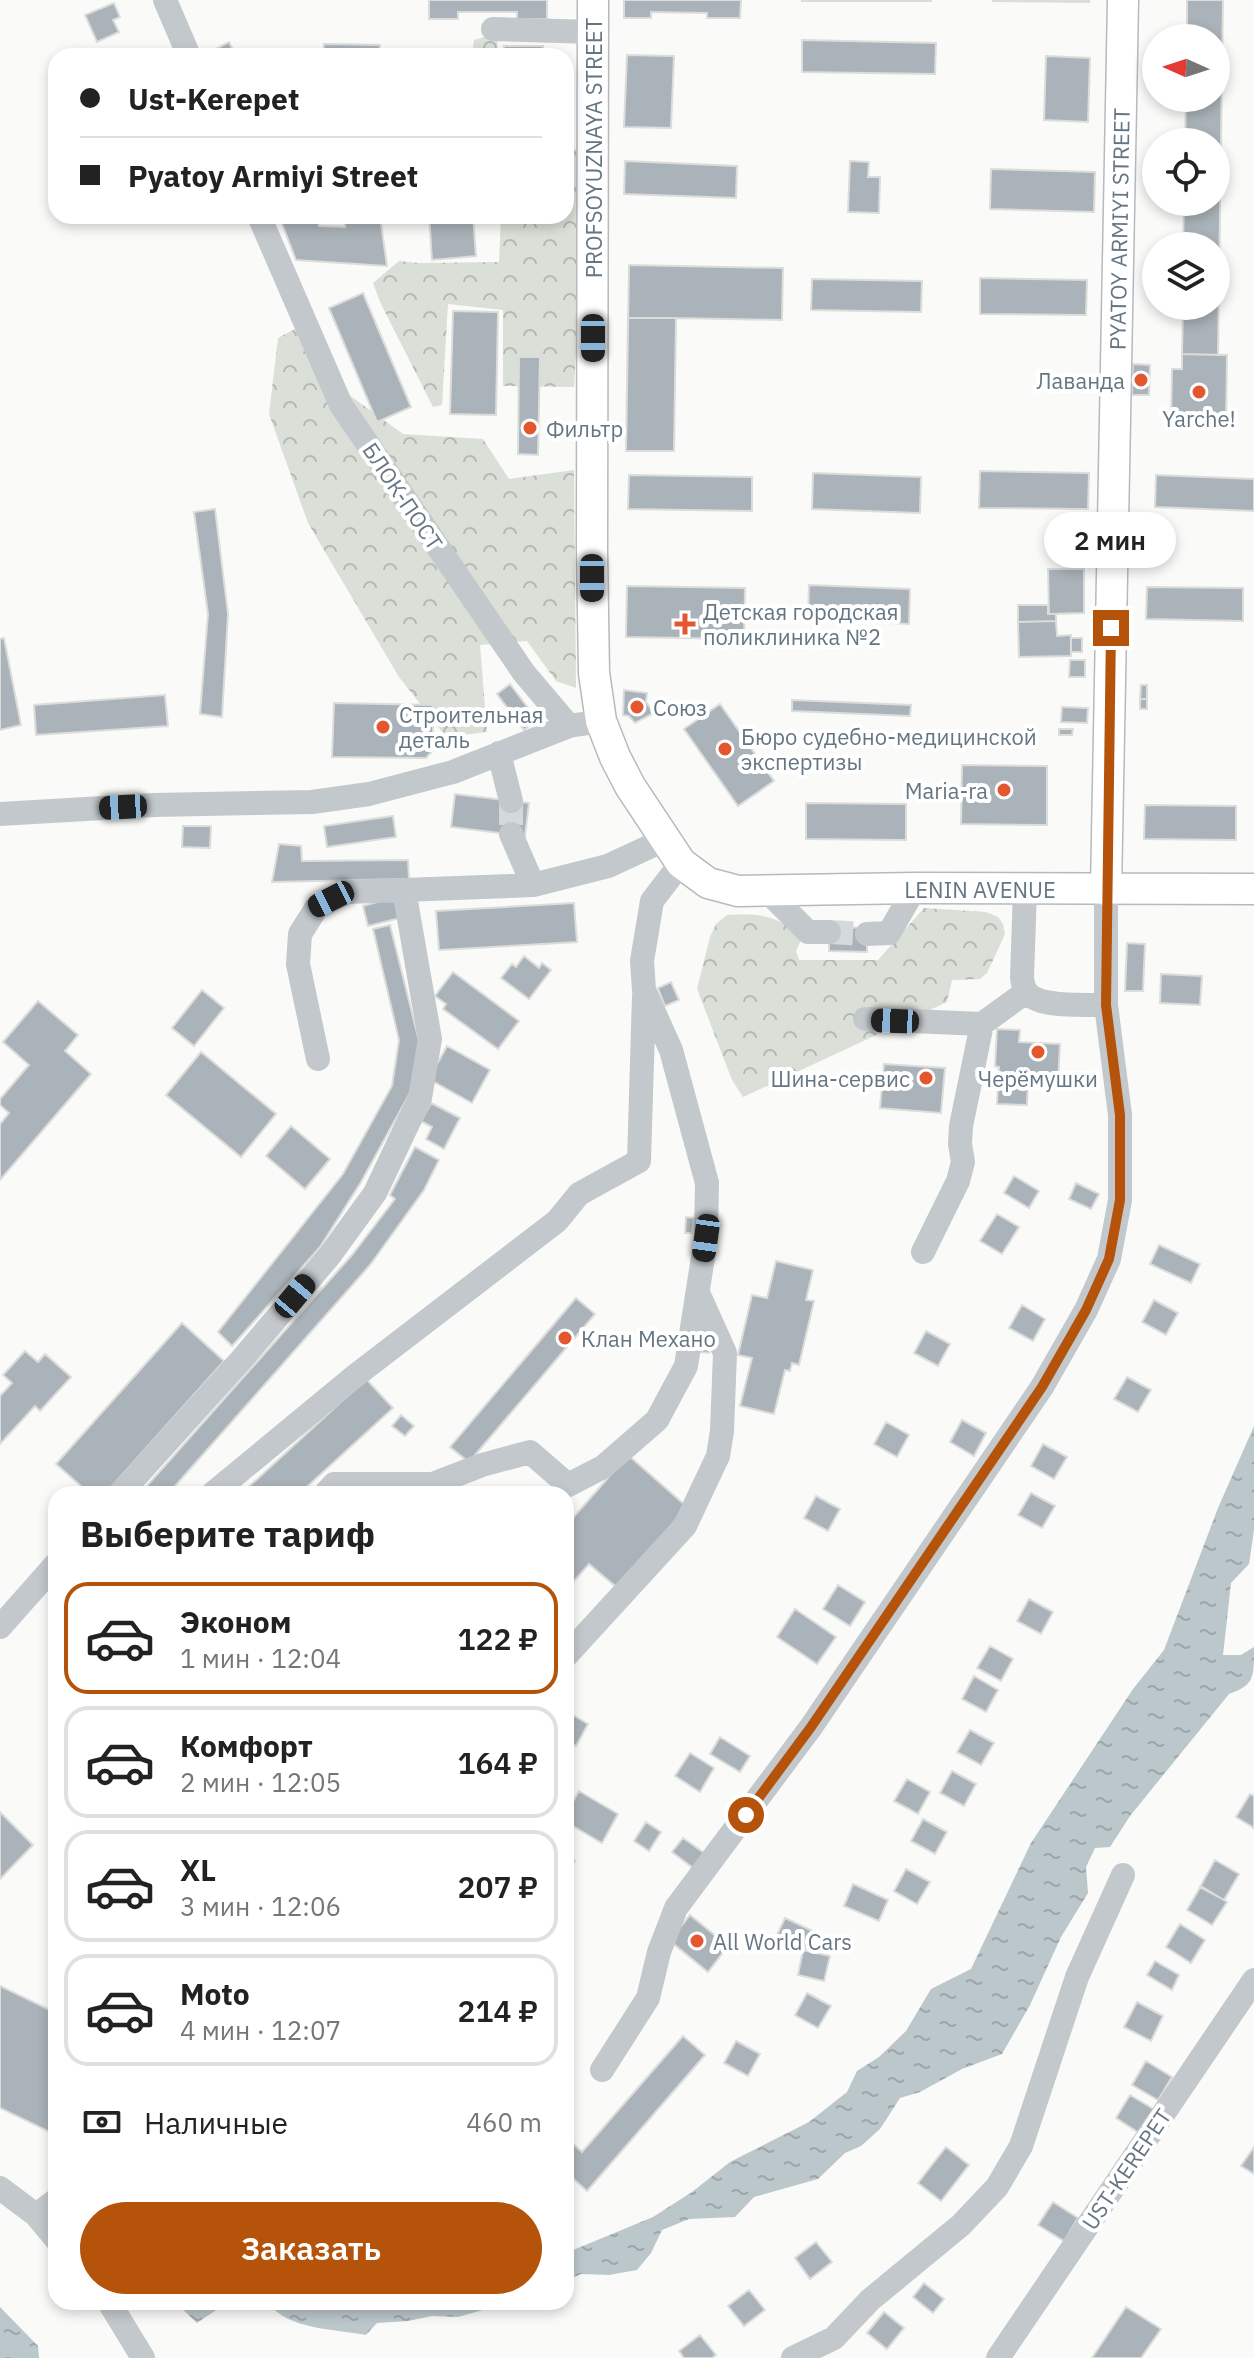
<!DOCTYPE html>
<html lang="ru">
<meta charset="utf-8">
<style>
:root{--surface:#fff;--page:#f2f2f2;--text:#222;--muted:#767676;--line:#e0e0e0;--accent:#b45309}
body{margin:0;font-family:"IBM Plex Sans",sans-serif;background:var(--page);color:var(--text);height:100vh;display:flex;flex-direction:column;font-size:30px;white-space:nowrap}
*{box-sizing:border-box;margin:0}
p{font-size:26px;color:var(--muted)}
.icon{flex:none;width:44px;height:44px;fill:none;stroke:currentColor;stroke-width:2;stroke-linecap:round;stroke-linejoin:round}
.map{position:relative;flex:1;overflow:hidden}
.drawer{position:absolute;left:48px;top:1486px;width:526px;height:824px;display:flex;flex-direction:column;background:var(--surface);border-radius:24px;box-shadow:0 4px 12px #0003}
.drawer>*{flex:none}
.hud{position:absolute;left:48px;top:48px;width:526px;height:176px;border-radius:24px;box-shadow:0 4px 12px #0003;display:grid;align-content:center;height:176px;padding:0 32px;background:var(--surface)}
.needle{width:52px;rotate:273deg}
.buttons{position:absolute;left:1142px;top:24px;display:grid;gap:16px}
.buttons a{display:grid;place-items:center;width:88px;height:88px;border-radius:50%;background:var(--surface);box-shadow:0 4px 12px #0003;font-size:40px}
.end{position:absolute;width:36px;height:36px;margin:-18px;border:10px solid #b45309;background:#fff;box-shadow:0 0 0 4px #fff}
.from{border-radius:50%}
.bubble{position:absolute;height:56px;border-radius:28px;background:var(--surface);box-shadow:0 4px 12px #0003;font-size:26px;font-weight:600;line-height:56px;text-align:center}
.car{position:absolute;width:24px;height:48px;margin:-24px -12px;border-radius:10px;box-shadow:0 0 6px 2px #0007;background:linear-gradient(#222 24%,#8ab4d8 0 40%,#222 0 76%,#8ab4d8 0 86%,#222 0)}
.hud b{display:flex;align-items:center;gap:28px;height:76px;font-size:30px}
.hud b+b{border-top:2px solid var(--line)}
.hud i{width:20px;height:20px;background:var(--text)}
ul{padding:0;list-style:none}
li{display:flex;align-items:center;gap:24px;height:112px;margin:0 16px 12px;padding:0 16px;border:4px solid var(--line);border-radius:24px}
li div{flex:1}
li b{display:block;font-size:30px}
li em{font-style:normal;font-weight:600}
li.on{border-color:var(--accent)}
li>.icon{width:72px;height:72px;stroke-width:1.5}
h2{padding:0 32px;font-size:36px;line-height:96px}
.pay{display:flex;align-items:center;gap:20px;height:88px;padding:0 32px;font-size:30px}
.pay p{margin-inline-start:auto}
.cta{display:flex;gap:16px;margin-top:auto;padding:16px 32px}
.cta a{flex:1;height:92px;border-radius:48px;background:var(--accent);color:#fff;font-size:32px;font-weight:600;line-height:92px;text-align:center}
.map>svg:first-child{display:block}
</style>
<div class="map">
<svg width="1254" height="2358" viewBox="0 0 1254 2358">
<defs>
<pattern id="forest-crowns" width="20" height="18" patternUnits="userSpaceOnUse" patternTransform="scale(2)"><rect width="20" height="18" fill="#dadfd7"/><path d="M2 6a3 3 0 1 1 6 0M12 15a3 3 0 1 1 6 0" fill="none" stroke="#b4b9b4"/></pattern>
<pattern id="water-ripples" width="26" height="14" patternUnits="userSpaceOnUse" patternTransform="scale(2)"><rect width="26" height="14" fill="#bbc7cb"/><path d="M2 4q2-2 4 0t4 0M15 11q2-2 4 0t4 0" fill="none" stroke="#9ca6aa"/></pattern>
</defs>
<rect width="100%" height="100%" fill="#fafaf8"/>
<!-- forest -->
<path fill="url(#forest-crowns)" d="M498,33L497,56H472L474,40Z
M566,148L588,151L574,387L503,386V310L448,304L442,405L433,407L380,302L373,283L399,261L418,263L499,262L501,216H566Z
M310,321L345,392L403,434L483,439L509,479L574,470L576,688L556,681L527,641L480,645L487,732L446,737L399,677L308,523L269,414L278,338Z
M924,908L986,912L998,917L1003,924L1005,934L987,973L980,979L952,980L947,1002L743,1097L732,1080L697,989L710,937L716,924L727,915C758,914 779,913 801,940L796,951L799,960H878Z"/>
<!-- water -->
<path fill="url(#water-ripples)" d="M1254,1426V1530L1249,1564L1231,1583L1223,1655H1241L1254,1647C1254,1679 1254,1685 1229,1694L1130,1816L1110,1847L1095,1848L1086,1867L1088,1893L1061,1937L1030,2005L1002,2054L962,2069L920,2092L900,2098L880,2129L861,2146L845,2153L818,2179L754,2197L735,2217L689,2219L662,2230L651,2253L637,2270L609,2275L581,2274L566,2281V2253L653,2217L692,2192L730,2162L809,2122L847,2092L857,2071L879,2057L906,2031L931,1989L971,1969L1031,1843L1133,1689L1164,1650L1218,1508Z
M181,2302H228L197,2323L178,2305Z
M268,2302H511L458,2317L432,2316L408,2321L377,2323L366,2335C336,2329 286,2330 268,2302Z
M0,2307L38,2346L39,2358H0Z"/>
<!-- building -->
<path fill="#aab3b9" stroke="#dcdcda" stroke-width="2" d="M429,0H547V19H517V12H458V19H429Z
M624,0H741L740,18H707V13L651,12V18H624Z
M802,0H931V1H802Z
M993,0H1089V2L993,1Z
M1187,0H1223L1218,355L1182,354L1183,306H1216V246H1183L1184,202H1216V142H1185L1186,98H1216V38H1187Z
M114,3L120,17L113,20L119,32L97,42L85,15Z
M802,40L936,43L935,74L802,72Z
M229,42L236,56H211L210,52Z
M324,44L380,45L379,56H323Z
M504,46H543V56H504Z
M627,55L674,56L671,128L624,127Z
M1046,56L1090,58L1088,122L1044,120Z
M625,161L737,166L736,198L624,194Z
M850,161L869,162L868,177H880L879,213L848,212Z
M991,169L1095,172L1094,212L990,209Z
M279,216H316L319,226L345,227L344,216H380L387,266L296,260Z
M429,216H473L476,256L432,260Z
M629,265L783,268L782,320L676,318L674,451H626Z
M980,278L1087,280L1086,315L980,314Z
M812,279L922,281L921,312L811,310Z
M363,293L411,407L377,422L329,308Z
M453,311L498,312L496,415L450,414Z
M628,318H676L674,451H626Z
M1182,354L1227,355L1226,424L1171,423L1172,369H1182Z
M519,357H540L538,455L518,454Z
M1133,364L1150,365L1149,395H1132Z
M980,471L1089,473L1088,509L979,508Z
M813,473L921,477L920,513L812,509Z
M629,475L752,477V511L628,509Z
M1156,475L1254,479V511L1155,507Z
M215,509L228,614L222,717L200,714L208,614L194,512Z
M1048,569H1084V613L1049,614Z
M809,585L910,589L909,624L808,619Z
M627,586L745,588L744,639L626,637Z
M1147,587L1243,588V621L1146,619Z
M1018,605H1048V614H1056V621L1018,622Z
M1056,621L1057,636L1071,635V656L1019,657L1018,622Z
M4,638L21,725L0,730V639Z
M1071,638H1082V652H1071Z
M1070,660H1085V677H1069Z
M510,684L537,720L524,730L497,694Z
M1141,685H1147V699H1140Z
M624,690L647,693L646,702L654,713L635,723L629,716L623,715Z
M165,695L168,726L36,735L34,705Z
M1140,699H1147V709H1140Z
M792,700L911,705L910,716L792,711Z
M334,703L433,705V750L426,758L332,757Z
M720,704L774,781L738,806L684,729Z
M1062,707L1088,708L1087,723L1061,722Z
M1059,729H1073L1072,735H1059Z
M962,765L1047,766V825L961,824Z
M455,794L529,803L525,836L451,827Z
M806,803L906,804V840L806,839Z
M1145,805L1236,806V840L1144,839Z
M393,816L396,837L327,847L324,826Z
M183,826H211L210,848L182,847Z
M279,844L301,846L302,861L408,860L409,879L272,882Z
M395,897L400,918L368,926L363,906Z
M574,903L577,942L439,950L436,911Z
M390,925L419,1041L411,1091L361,1182L320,1247L232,1346L218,1332L343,1174L392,1086L399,1040L373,929Z
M829,927L867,928V952L829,951Z
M1127,943L1145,944L1143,991H1125Z
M524,956L539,968L542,963L551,970L529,999L501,978L512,964L516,967Z
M453,972L519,1021L498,1049L443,1009L446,1004L435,996Z
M1161,974L1202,976L1200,1005L1160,1003Z
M671,982L679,1000L665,1006L658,988Z
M202,990L224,1008L194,1046L172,1028Z
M38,1001L78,1035L65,1051L91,1074L0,1180V1124L9,1113L0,1105V1099L29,1065L3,1042Z
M997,1029L1020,1030L1019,1042L1060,1044L1058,1084L1028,1082L1027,1105L997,1104L999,1067L995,1066Z
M447,1046L490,1070L472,1103L429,1079Z
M201,1052L276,1114L241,1157L166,1095Z
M884,1064L945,1068L941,1113L880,1108Z
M431,1103L460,1118L444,1149L426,1139L432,1127L421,1121Z
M291,1126L330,1159L305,1189L266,1156Z
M415,1147L439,1160L424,1190L370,1265L168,1494H154L146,1487L352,1255L395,1199L390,1195Z
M1014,1176L1039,1191L1029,1208L1004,1193Z
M1076,1183L1099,1194L1091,1209L1069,1199Z
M997,1214L1019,1227L1002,1254L980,1241Z
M686,1217L694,1218L692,1233H685Z
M1159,1245L1200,1264L1191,1283L1150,1264Z
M776,1261L813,1270L806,1300L814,1301L799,1365L792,1363L790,1371L785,1370L774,1414L740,1406L752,1358L738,1355L752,1295L767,1298Z
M576,1298L595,1314L469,1462L450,1447Z
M1154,1300L1178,1313L1166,1335L1142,1322Z
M1022,1305L1045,1319L1033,1341L1009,1328Z
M182,1323L224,1361L105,1494H90L56,1464Z
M926,1331L950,1344L938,1366L914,1353Z
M700,1342L710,1344L709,1353L699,1352Z
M25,1351L38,1362L45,1354L71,1377L40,1411L35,1406L0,1444V1396L12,1383L3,1375Z
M1127,1377L1151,1390L1138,1412L1114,1399Z
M366,1379L393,1408L299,1494H241Z
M401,1415L414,1426L405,1436L392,1426Z
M962,1420L986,1433L974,1456L950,1442Z
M886,1422L909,1435L897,1457L874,1444Z
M1043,1444L1067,1457L1054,1479L1031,1466Z
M628,1455L686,1506L621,1591L589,1564L566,1590V1526Z
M1031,1493L1055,1506L1042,1528L1018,1515Z
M816,1496L840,1509L828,1531L804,1518Z
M838,1585L865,1602L850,1626L823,1609Z
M1029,1599L1053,1612L1041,1634L1017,1621Z
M795,1609L836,1637L817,1664L777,1637Z
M990,1646L1013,1659L1001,1681L977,1668Z
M974,1676L998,1690L986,1712L962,1699Z
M566,1711L588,1724L576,1746L566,1740Z
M970,1730L994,1743L981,1765L957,1752Z
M720,1737L750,1756L740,1772L710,1754Z
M690,1753L714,1768L700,1792L675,1776Z
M952,1771L976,1784L964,1806L940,1793Z
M907,1779L930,1792L918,1814L894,1801Z
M579,1791L618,1814L602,1843L566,1822V1814Z
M1250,1794L1254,1796V1828L1236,1817Z
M0,1812L33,1845L0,1879Z
M923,1819L947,1832L935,1854L911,1841Z
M646,1822L661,1832L649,1851L634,1841Z
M683,1838L707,1855L696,1870L672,1852Z
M566,1854L575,1861L566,1873Z
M1215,1860L1239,1874L1224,1900L1200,1887Z
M906,1869L930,1882L917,1904L894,1891Z
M853,1884L888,1900L879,1921L844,1906Z
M1201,1886L1227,1902L1212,1925L1187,1910Z
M690,1915L728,1946L708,1972L670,1941Z
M785,1918L817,1933L809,1950L777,1935Z
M1180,1924L1205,1940L1191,1963L1166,1947Z
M803,1950L830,1956L824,1981L798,1975Z
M1155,1961L1179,1975L1172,1990L1147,1975Z
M0,1986L56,2013V2135L0,2108Z
M807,1993L831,2006L818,2028L795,2015Z
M1137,2002L1163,2016L1151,2041L1124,2027Z
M683,2036L705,2055L587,2191L566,2172V2146L570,2141L582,2152Z
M736,2041L760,2054L748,2076L724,2063Z
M1146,2061L1172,2077L1158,2100L1132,2085Z
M1130,2095L1155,2110L1141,2134L1116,2118Z
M946,2147L969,2165L941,2201L918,2183Z
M1254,2147V2174L1241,2166Z
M1053,2202L1078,2218L1064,2241L1038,2225Z
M816,2242L832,2262L810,2279L795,2258Z
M924,2283L944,2299L933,2313L913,2297Z
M749,2290L765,2310L744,2326L728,2306Z
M1126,2307L1161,2329L1141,2358H1092Z
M884,2312L904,2328L887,2349L867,2333Z
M700,2335L716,2355L712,2358H684L679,2351Z"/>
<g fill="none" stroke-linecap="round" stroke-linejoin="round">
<!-- minor-tunnel -->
<path stroke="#d5d9db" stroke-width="24" stroke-dasharray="24 12" stroke-linecap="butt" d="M511,801V834
M829,932L867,934"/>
<!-- major casing -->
<g stroke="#b5babe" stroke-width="33">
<path id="major" d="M593,0L592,551L594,673L601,721L615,757L630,786L681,863L708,883L738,891L915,888L1254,889
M1106,890L1123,0"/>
</g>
<!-- minor -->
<path stroke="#c3c8cc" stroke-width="24" d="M165,0L189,56
M493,29L594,32
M259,216L341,405L524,673L569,726L601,721
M499,753L511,801
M0,814L154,805L312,802L369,794L453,772L569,726
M511,834L533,885
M1025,889L1022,978C1023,983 1023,987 1026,991C1037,1009 1086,1004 1106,1005
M767,891L808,932H829
M867,934L889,933L915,888
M865,1019L982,1024L1026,992
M318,1059L298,964L300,934L317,907L346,892L404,890
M923,1252L958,1181L963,1162L960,1144L961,1126L982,1024
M120,1494L242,1359L330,1255L375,1193L420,1098L430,1039L404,890L533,885L608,866L664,840
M212,1494L355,1376L557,1221L579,1194L639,1161L644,996
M325,1494L334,1484H433L482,1465L530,1452L568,1485L603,1467L657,1420L686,1366L706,1238L707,1183L671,1050L644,990L642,961L652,901L681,863
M0,1627L56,1564
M566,1656L685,1526L718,1456L722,1431L725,1353L699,1295
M602,2070L648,1998L659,1952L676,1908L811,1727L1042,1387L1086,1310L1109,1259L1120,1200V1115L1106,1005V890
M0,2188L36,2215L56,2239
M36,2215L56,2200
M109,2302L143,2358
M793,2358L834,2338L870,2300L961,2225L997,2187L1021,2146L1077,1977L1123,1875
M998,2358L1254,1980"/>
<!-- major -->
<use href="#major" stroke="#fff" stroke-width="30"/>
</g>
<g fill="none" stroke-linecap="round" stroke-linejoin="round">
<!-- route -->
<path stroke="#b45309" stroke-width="10" d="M746,1815L811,1727L1042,1387L1086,1310L1109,1259L1120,1200V1115L1106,1005L1111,628"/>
</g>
<!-- markers -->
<g fill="#e4572e" stroke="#fff" stroke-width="3">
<circle cx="1141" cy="380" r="8"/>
<circle cx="1199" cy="392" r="8"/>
<circle cx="530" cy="428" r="8"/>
<path d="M681 612h8v8h8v8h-8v8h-8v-8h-8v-8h8z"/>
<circle cx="637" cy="707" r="8"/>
<circle cx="383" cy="727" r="8"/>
<circle cx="725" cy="749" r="8"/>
<circle cx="1004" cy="790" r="8"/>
<circle cx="1038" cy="1052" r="8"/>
<circle cx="926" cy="1078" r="8"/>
<circle cx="565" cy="1338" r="8"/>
<circle cx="697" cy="1941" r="8"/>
</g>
<g text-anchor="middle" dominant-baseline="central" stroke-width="8" stroke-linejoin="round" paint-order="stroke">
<!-- street labels -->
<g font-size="22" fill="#657683" stroke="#fff">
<text transform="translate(593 148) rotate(-90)">PROFSOYUZNAYA STREET</text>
<text transform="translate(1119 229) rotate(-89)">PYATOY ARMIYI STREET</text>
<text transform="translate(403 496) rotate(56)">БЛОК-ПОСТ</text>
<text x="980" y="889">LENIN AVENUE</text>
<text transform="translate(1126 2169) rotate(-56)">UST-KEREPET</text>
</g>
<!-- poi labels -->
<g font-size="22" fill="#657683" stroke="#fff" text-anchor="start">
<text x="1125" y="380" text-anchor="end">Лаванда</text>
<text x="1199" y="418" text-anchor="middle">Yarche!</text>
<text x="546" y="428">Фильтр</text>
<text x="703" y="611">Детская городская<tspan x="703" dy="25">поликлиника №2</tspan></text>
<text x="653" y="707">Союз</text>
<text x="399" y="714">Строительная<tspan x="399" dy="25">деталь</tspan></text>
<text x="741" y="736">Бюро судебно-медицинской<tspan x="741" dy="25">экспертизы</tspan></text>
<text x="988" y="790" text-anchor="end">Maria-ra</text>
<text x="910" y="1078" text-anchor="end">Шина-сервис</text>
<text x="1038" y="1078" text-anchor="middle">Черёмушки</text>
<text x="581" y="1338">Клан Механо</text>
<text x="713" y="1941">All World Cars</text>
</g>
</g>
</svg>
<div class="buttons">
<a><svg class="needle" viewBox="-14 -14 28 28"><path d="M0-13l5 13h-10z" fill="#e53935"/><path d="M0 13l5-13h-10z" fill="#767676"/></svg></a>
<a><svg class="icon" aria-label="locate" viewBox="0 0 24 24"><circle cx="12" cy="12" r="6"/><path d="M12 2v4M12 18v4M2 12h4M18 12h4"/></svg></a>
<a><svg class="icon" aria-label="layers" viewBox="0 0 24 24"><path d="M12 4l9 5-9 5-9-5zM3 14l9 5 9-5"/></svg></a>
</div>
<i class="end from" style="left:746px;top:1815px"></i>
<i class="end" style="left:1111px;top:628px"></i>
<div class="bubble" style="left:1044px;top:512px;width:132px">2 мин</div>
<i class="car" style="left:593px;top:338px;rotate:180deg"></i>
<i class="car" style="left:592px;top:578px;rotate:180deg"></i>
<i class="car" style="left:123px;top:807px;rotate:267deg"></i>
<i class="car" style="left:331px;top:899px;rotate:243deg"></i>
<i class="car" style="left:895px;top:1021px;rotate:272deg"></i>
<i class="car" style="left:706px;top:1238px;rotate:188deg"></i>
<i class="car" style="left:295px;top:1296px;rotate:40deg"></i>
<div class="hud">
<b><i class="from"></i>Ust-Kerepet</b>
<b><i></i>Pyatoy Armiyi Street</b>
</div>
<section class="drawer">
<h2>Выберите тариф</h2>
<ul>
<li class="on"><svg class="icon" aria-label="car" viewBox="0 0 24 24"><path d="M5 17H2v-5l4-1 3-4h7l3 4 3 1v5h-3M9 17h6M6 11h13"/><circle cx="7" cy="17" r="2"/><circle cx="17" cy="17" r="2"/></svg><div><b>Эконом</b><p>1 мин · 12:04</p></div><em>122 ₽</em></li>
<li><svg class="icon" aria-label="car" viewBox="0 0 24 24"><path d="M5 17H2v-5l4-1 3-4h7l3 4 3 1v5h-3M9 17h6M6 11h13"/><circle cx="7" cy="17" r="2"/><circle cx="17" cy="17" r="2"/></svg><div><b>Комфорт</b><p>2 мин · 12:05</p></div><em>164 ₽</em></li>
<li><svg class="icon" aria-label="car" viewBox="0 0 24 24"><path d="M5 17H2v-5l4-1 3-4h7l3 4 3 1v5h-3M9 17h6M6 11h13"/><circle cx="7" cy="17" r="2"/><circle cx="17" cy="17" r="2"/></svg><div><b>XL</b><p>3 мин · 12:06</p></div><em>207 ₽</em></li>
<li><svg class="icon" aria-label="car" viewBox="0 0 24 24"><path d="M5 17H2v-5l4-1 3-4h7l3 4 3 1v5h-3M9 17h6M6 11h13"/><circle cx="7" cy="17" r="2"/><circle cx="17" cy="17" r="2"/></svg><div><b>Moto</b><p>4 мин · 12:07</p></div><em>214 ₽</em></li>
</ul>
<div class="pay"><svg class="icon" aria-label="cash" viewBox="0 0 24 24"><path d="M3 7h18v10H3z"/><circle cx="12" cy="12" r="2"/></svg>Наличные<p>460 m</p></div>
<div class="cta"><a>Заказать</a></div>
</section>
</div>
